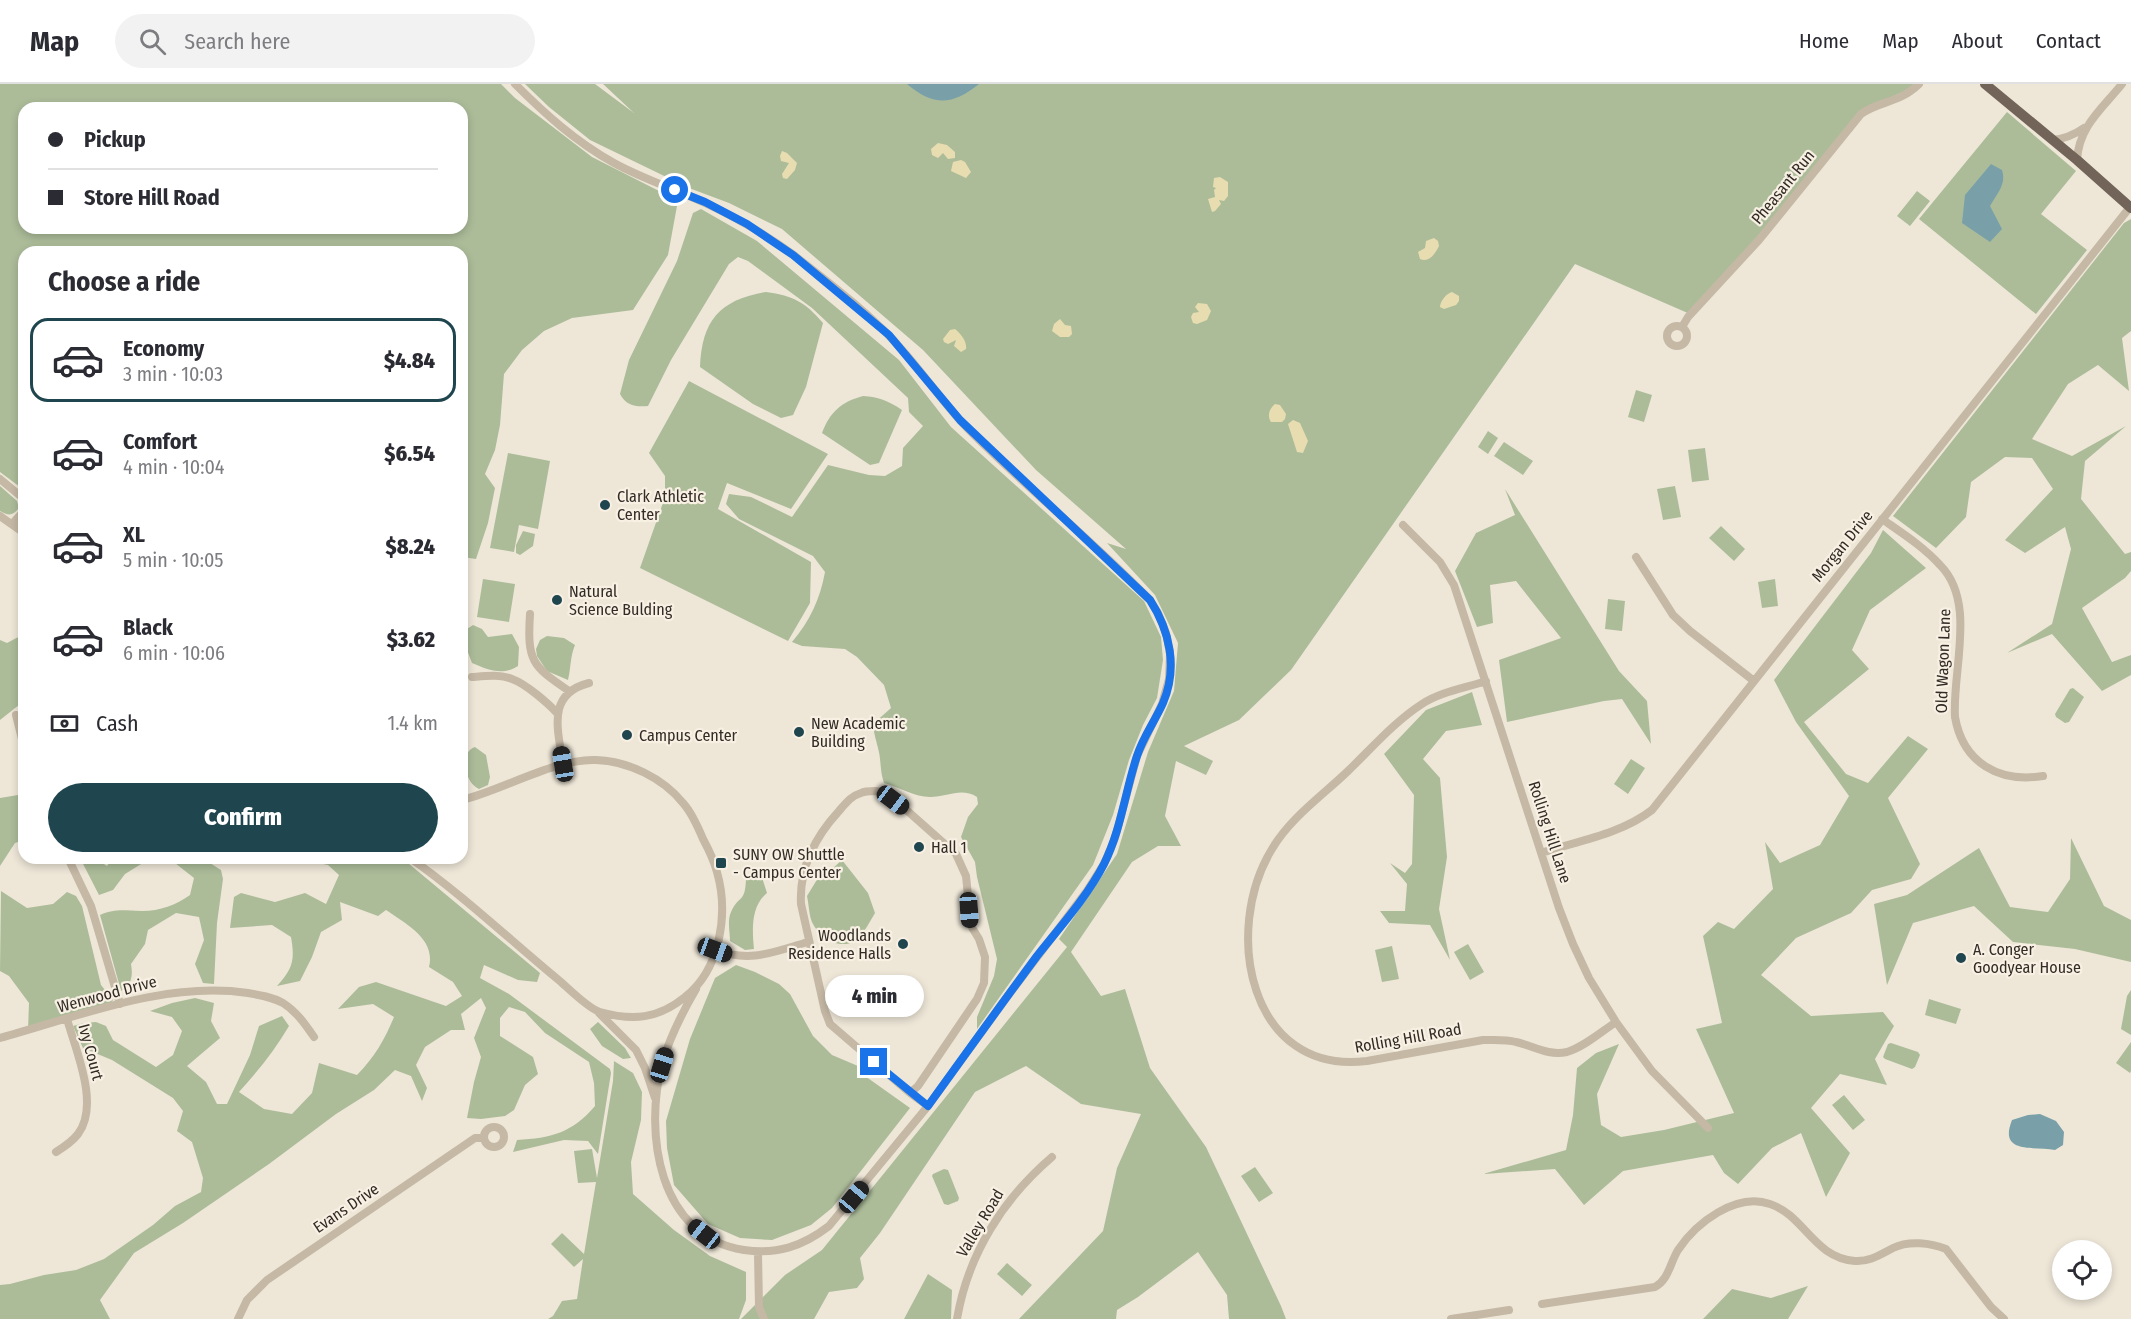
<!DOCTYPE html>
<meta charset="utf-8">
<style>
:root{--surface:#fff;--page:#f2f2f3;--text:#2b2b33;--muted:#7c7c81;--line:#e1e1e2;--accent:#1f454f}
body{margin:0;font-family:"Fira Sans Condensed",sans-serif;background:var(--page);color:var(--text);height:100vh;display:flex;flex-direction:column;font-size:22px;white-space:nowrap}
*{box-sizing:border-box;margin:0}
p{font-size:20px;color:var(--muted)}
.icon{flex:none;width:33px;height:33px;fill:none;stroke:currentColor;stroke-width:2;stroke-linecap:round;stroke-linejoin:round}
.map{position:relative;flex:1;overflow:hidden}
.panel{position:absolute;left:18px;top:162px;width:450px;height:618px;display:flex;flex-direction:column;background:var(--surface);border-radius:18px;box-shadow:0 3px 9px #0003}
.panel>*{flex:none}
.banner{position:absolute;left:18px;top:18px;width:450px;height:132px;border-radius:18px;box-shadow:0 3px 9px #0003;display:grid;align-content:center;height:132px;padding:0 30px;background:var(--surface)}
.buttons{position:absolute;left:2052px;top:1156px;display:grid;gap:12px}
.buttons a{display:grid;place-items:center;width:60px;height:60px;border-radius:50%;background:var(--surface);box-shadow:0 3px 9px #0003;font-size:30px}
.end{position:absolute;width:27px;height:27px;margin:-14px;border:8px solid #1a73e8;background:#fff;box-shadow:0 0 0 3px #fff}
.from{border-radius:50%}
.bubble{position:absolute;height:42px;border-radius:21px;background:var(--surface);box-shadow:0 3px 9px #0003;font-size:20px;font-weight:800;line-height:42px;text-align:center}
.car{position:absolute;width:18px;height:36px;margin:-18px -9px;border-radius:8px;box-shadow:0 0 4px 2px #0007;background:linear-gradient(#222 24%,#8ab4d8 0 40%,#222 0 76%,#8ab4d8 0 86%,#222 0)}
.banner b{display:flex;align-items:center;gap:21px;height:57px;font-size:22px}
.banner b+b{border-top:2px solid var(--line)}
.banner i{width:15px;height:15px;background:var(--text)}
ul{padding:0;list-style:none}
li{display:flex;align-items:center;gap:18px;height:84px;margin:0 12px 9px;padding:0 18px;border:3px solid transparent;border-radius:18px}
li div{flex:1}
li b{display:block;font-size:22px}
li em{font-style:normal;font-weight:800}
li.selected{border-color:var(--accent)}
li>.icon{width:54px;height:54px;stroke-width:1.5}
h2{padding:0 30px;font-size:27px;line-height:72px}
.pay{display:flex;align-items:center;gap:15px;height:66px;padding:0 30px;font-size:22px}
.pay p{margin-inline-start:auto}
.primary-button{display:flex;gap:12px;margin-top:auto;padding:12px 30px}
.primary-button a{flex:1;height:69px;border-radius:36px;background:var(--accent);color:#fff;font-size:24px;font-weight:800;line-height:69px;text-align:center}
header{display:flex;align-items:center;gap:36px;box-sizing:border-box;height:84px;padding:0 30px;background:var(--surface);border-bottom:2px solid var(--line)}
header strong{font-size:28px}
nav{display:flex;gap:33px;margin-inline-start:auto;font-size:21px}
.search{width:420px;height:54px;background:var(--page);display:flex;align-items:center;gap:15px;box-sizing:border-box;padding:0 21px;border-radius:33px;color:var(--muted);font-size:22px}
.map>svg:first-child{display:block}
</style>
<header>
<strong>Map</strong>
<div class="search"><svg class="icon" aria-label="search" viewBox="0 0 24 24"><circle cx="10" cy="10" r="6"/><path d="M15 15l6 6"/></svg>Search here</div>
<nav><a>Home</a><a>Map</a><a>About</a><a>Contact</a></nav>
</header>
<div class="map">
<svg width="2131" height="1235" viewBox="0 0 2131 1235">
<rect width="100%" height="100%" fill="#eee7d8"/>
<!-- green -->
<path fill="#acbc99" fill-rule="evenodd" d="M0,0H501L515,14L592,73L665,110L677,122L668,171L633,226L572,234L544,247L522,266L504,290L500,341L495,366L485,390L495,404L488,439L476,475L462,473V168H24V406L0,388ZM24,24H462V144H24Z
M525,0H595L634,29L603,0H1919L1869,24L1690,230L1575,180L1291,586L1239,636L1184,662L1213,677L1206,691L1176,677L1165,732L1181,762H1158L1132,778L1071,868L1101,912L1125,905L1150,984L1206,1063L1281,1222L1286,1235H1229L1227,1211L1198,1168L1138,1213L1117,1226L1116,1235H1019L1103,1147L1117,1084L1141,1030L1081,1020L1026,982L975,1008L880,1149L860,1174L864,1195L857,1204L829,1208L814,1235H741L785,1191L822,1166L1067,863L1059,855L1117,770L1148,668L1174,607L1178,559L1155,511L1107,459L1126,465L1036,386L923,266L782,145L729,119L689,104L590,56L549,23Z
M2007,28L2076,87L2041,130L2087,166L2036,230L1919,135Z
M1917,107L1930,117L1910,142L1897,132Z
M701,125L757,157L899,276L951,343L1144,517L1161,553L1163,576L1157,614L1143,641L1129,676L1113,731L1093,781L977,945V933L994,892L997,875L977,793L975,778L961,753L968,733L978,720L977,713C961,703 948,713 930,713C915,713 899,703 884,699C881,690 881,684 880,675C879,664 874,653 873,640L891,624L884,601L857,573L845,565L802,562L792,558C810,537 820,515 825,488L813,472L739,435L726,420L729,410L751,413L792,433L828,381L869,391L885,392L902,382L903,364L923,342L909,328L908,314L812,224L748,177L738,173L729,180L671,276L648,322C636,323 626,322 620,310L629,276L677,177L693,129Z
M2131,135V247L2122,254L2129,307L2098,281L2068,300L2032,355L2072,372L2126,342L2085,377L2081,415L2125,470L2131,468V487L2125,494L2082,524L2112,578L2131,571V591L2102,607L2052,550L2007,569L2052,540L2071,465L2065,443L2025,469L2005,456L2053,405L2032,374L2005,373L1971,398L1966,433L1936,464L1893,432L2124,139Z
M766,208C794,212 805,218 823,239L806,303L793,331L781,334L753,320L700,283C702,236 720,216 766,208Z
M689,297L828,370L791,425L727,399L718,425L811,478L810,519L788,557L640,484L665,413V392L649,369Z
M1636,306L1652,311L1644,338L1628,333Z
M863,312C879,313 889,317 902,326L879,379L870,381L822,349C830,328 841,318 863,312Z
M1488,347L1498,354L1488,370L1478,363Z
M1504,358L1533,377L1523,391L1494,372Z
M1705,364L1709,396L1692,398L1688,366Z
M508,369L550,377L538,445L519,441L514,468L490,464Z
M0,402L17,417L19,424C12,432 9,432 0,427Z
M1675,402L1681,433L1663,436L1657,405Z
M1505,405L1619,587L1647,617L1651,660L1622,615L1604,617L1507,638L1499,576L1561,554L1516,497L1490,501L1493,539L1477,543L1455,487L1476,449L1515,431Z
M1721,442L1745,465L1734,477L1709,454Z
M1883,446L1926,484L1870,526L1852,566L1869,585L1804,638L1846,690L1868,699L1908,652L1928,665L1888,714L1920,780L1911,795L1872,806L1851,829L1796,854L1761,891L1811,932L1883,928L1894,942L1875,975L1887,1001L1840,990L1811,1024L1850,1069L1826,1113L1801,1049L1772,1064L1738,1100L1724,1089L1713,1071L1623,1087L1584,1121L1555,1085L1483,1090L1566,1066L1573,1031L1577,984L1596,969L1619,960L1597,1010L1601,1041L1621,1053L1664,1046L1734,1029L1696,945L1722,939L1703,852L1718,838L1734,845L1773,805L1765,758L1780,779L1820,761L1849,712L1796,638L1774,596L1871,469Z
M523,447L535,450L533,462L520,471L516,469V461Z
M483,495L515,500L509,538L477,533Z
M1775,495L1778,522L1762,524L1758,498Z
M1608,515L1625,517L1622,547L1605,545Z
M473,541L482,545L488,553L512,550L519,563L518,582C502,592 488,586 472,579L467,566V545Z
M24,550V617L0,636V556L7,559Z
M547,552L564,554L575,561C570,573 571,584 568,596L547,587L537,572L536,565L540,556Z
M2073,604L2084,613L2069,638L2065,639L2056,633L2055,630L2070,605Z
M1472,608L1482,641L1446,647L1423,675L1440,694L1447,773L1439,825L1450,876L1430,841L1389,839L1380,827H1405L1407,800L1390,779L1405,789L1412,780L1414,711L1384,670L1426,626Z
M475,663L486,671L490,693L488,701L479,705C465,699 458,669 475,663Z
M1631,675L1645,684L1628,710L1614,700Z
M24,710V756L15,759L0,782V714Z
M2071,754L2104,822L2131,836V878L2075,865L2013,858L1974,822L1913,839L1887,901L1874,820L1907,811L1979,764L2010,823L2048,828L2070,795Z
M80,774H94L107,782L113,774H202L221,786L223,795L217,839L214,900L203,899L195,880L204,856L199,833L176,829L148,846L145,860L131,880C133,891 132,901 121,907L100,831C117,824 124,827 142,827C160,827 176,821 190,811L194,794L175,779L146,777L125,790L113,806L99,811Z
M304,774H402L540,889L537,898L518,896L484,881L480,894L509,910L610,985L611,989L598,1070L588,1057L564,1056L513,1068L517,1056C551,1054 572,1049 595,1022L594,999L589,978L545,949L525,928L509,923L500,934V952L533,973L538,990L525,1001L514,1026L505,1032L481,1035L467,1034L474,998L481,973L474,954L486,924L481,914L461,930L465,946H451L425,963L416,981L427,1004L422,1017L411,992L395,986L374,1006L336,1030L269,1080L183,1139L134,1169L100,1216L110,1235H0V1201L10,1200L44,1191L76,1186L104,1175L153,1141L175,1122L201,1108L203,1094L192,1058L177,1047L183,1027L173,1014L112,976L83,964L73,942L84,939L96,938L106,942L113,956L156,983L173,971L182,947L172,933L150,927L172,919L195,914L214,919L211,937L220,954L187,982L206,998L217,1020H227L250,971L259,942L282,932L289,942C275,966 258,987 239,1008L264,1025L292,1030L312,1009L319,979L357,991C374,974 385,955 394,933L373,920L338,925L359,903L376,898L446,922L462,912L453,898L429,883C436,855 406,840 386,826L378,832L340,818L342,836L321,848L312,873L300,897L277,902C293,884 295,876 291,853L272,841L230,844L234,813L241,809L275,818L305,809L326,820L339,791L328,781L308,777Z
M842,776L868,809L875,829C869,839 865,848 856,856C841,867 820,854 813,840C809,833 809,821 807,812L821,789L832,785Z
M759,784L767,809C751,822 752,845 754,865L745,866L730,857C730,848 727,837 731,828C739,810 745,820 746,795Z
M1,807L27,824L53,820L67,808L76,812L82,822L101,901L113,916L108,923L28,946L29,919L9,892L0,887Z
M1468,860L1484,888L1470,896L1454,868Z
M1392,862L1399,895L1382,898L1375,866Z
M736,881L755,888L779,900L790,910L813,952L832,971L858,982L865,992L910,1024L832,1124L811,1141L772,1156L740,1154L708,1140L674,1101L667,1064L666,1037L690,955L715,894Z
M2131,906V951L2121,945L2127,912Z
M1929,915L1961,925L1956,940L1925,931Z
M598,938L625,964L631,974L623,975L602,962L590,945Z
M2131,958V987L2130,989L2116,979Z
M1891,959L1918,968L1920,971L1915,983L1912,985L1885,975L1883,973L1888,960Z
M614,977L633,989L642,1008L641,1036L631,1078L633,1110L674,1146L710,1172L746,1188V1216L739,1235H548L553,1232L562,1217L577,1215L583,1175L574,1183L551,1160L562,1149L584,1170L596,1098L578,1099L574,1067L592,1065L597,1094L613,997Z
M1844,1011L1865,1036L1853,1046L1832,1021Z
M1255,1083L1273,1109L1259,1118L1241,1092Z
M944,1085L948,1086L959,1114L958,1117L948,1121L944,1120L932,1092L933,1090Z
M1007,1179L1032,1201L1022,1212L997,1190Z
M928,1190L952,1206L951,1235H904Z
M1808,1202L1788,1235H1703L1732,1205L1771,1214Z"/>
<!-- sand -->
<path fill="#e8ddb0" d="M938,59L947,61L955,68V74L948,75L943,69L938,74L932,71L931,65Z
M782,67L787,69L797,79L795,86L787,95L783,94L782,90L789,79L781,77L780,72Z
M961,76L965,78L971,88L966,94L951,87L953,78Z
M1220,93L1228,98V112L1224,117L1219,116L1221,120L1215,127L1212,128L1208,115L1215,113L1214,106L1216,104L1213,103L1214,94Z
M1434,154L1438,157L1439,162C1435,170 1429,179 1420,175L1418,168L1425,164L1426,157Z
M1452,208L1459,212V217L1456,221L1444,225L1440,223C1440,217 1447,209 1452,208Z
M1198,219L1207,220L1211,227L1207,236L1197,240L1193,239L1191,233L1193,229L1199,228L1195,223Z
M1060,235L1065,241L1071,242L1072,250L1069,253H1060L1052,247L1054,240Z
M955,245C961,250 967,257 966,265L961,268L954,262L956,256L948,260L944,258L943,255L950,246Z
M1275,320L1280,321L1286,330L1285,335L1282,338H1271C1267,332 1269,325 1275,320Z
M1293,336L1300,339L1308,357L1303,369L1297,368L1288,340Z"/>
<!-- water -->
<path fill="#79a0a9" d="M907,0H979C953,21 934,23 907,0Z
M1991,80L2002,86C2007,100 1996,111 1990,122L2002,145L1990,158L1962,139L1965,111Z
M2040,1030L2056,1037L2064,1048L2063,1061L2055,1066C2034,1062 1998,1071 2012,1036L2028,1031Z"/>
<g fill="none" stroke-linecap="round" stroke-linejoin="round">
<!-- minor -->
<path stroke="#c5b8a5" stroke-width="8" d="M515,0C545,30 576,58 614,79C643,95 675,105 705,119C737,134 767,151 795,172C831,200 875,234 904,268C927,294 946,323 971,348C1029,406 1093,457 1150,516L1158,529L1166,549L1170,570L1169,595L1162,620L1137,672L1115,754L1104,780L1087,807L1007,913L928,1022L829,1142C803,1162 777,1171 744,1166C658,1153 644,1049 662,980C670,952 682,929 696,905
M2052,56C2065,55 2074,51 2084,44
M2077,76C2079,42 2102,25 2122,0
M1667 252a10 10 0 1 1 20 0a10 10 0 1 1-20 0Z
M1682,243L1688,233L1759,156L1861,30C1881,16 1898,20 1919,0
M0,395L24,415
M0,432L24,449
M1882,435C1902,449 1924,463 1940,481C1977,518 1952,586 1955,633C1963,679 1999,699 2043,692
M12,440L24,427
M1403,441L1440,478L1454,501L1559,824L1573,860L1589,894L1616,938L1652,987L1708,1044
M1636,473L1673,531L1690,547L1754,597
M530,530C527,577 532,582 569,607
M472,593C485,592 500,590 512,595C526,600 548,619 558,630
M1486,597C1465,604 1440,608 1422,620C1394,638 1371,665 1348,687C1322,712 1290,734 1272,765C1222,846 1249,992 1367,977L1483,956C1494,956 1505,955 1516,958C1534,962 1547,972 1567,968C1584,963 1601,948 1616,938
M16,631L24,663
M563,680C558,646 546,610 589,599
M875,707L884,708L903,723L956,770L966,792L971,842L979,855L985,873L984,899L977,915L918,1002L910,1009L830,940L825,927L801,820C799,783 815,753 839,727C846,719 851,712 861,709C865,707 870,707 875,707Z
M1541,769C1578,757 1621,750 1652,726L2130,123
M68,774L91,822L120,920
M410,774C463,811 511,857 561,898C570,906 589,925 600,928C633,937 658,935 685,913C720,886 729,830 717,788C714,777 709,766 703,755C698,743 692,729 683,719C663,694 628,677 596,676C556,674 503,706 462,716
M715,866C751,879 773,868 808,858
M599,929L636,966L645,984L655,1014
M0,954C80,932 164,897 248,909C260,911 272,913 283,919C297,928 305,940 314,953
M910,1009L928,1022
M484 1053a10 10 0 1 1 20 0a10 10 0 1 1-20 0Z
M56,1068C64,1063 72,1058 78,1050C100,1021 76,967 67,935
M758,1169L759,1223L764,1235
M1542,1220L1655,1203C1669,1195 1670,1179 1678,1166C1696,1139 1736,1108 1770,1120C1804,1131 1814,1174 1855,1177C1870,1178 1881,1170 1893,1164C1909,1156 1931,1159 1946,1165L1991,1223L2004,1235
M238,1235L247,1216L267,1196L475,1054H484
M957,1235C968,1170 1003,1115 1052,1073
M1451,1235L1509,1226"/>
<!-- major -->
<path stroke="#726458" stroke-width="10" d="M1985,0L2077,76L2131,124"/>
</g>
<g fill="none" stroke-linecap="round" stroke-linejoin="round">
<!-- route -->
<path stroke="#1a73e8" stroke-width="8" d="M675,106L705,118L747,140L793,171L889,251L960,336L1150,516C1170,547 1178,584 1163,619C1155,637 1143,653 1137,672C1125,708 1121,746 1104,780C1087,813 1060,843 1037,872C1000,922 964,972 928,1022L874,978"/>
</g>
<!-- markers -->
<g fill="#1f454f" stroke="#f7f0e3" stroke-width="2">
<circle cx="605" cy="421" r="6"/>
<circle cx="557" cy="516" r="6"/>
<circle cx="799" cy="648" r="6"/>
<circle cx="627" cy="651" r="6"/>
<circle cx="919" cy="763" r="6"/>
<rect x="715" y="773" width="12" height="12" rx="3"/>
<circle cx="903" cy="860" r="6"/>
<circle cx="1961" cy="874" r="6"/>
</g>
<g text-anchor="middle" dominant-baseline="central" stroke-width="4.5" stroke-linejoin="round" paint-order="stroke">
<!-- street labels -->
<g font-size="16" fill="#322b26" stroke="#f7f0e3">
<text transform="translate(1783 103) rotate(-51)">Pheasant Run</text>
<text transform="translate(1842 462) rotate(-51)">Morgan Drive</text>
<text transform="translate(1943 577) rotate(-88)">Old Wagon Lane</text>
<text transform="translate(1550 748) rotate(72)">Rolling Hill Lane</text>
<text transform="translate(107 910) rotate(-15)">Wenwood Drive</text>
<text transform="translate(1408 954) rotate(-10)">Rolling Hill Road</text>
<text transform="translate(91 968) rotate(75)">Ivy Court</text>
<text transform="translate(346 1124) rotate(-34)">Evans Drive</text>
<text transform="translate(980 1139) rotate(-59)">Valley Road</text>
</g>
<!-- poi labels -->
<g font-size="16" fill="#322b26" stroke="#f7f0e3" text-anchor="start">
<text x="617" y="412">Clark Athletic<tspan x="617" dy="18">Center</tspan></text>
<text x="569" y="507">Natural<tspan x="569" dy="18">Science Bulding</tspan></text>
<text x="811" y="639">New Academic<tspan x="811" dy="18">Building</tspan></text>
<text x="639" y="651">Campus Center</text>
<text x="931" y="763">Hall 1</text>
<text x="733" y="770">SUNY OW Shuttle<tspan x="733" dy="18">- Campus Center</tspan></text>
<text x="891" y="851" text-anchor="end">Woodlands<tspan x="891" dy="18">Residence Halls</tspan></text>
<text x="1973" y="865">A. Conger<tspan x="1973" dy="18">Goodyear House</tspan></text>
</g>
</g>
</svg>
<div class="buttons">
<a><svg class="icon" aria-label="locate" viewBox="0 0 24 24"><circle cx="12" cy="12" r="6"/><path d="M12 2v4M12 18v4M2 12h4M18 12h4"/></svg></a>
</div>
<i class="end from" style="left:675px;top:106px"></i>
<i class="end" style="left:874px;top:978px"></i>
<div class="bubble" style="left:825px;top:891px;width:99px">4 min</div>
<i class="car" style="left:563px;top:680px;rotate:351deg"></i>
<i class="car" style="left:893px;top:716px;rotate:127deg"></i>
<i class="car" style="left:969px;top:826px;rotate:176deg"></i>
<i class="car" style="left:715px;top:866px;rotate:110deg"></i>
<i class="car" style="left:662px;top:981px;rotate:17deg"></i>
<i class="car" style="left:854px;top:1113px;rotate:40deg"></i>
<i class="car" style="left:704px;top:1150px;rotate:308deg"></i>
<div class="banner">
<b><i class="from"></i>Pickup</b>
<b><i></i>Store Hill Road</b>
</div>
<section class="panel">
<h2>Choose a ride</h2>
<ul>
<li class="selected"><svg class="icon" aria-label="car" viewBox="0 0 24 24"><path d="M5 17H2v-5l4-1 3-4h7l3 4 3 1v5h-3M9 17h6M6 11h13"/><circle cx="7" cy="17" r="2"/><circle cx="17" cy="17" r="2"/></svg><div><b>Economy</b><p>3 min · 10:03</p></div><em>$4.84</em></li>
<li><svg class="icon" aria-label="car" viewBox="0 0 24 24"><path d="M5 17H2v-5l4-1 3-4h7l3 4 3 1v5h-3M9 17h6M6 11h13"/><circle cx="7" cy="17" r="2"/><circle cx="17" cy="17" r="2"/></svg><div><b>Comfort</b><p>4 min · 10:04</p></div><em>$6.54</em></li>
<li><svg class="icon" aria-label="car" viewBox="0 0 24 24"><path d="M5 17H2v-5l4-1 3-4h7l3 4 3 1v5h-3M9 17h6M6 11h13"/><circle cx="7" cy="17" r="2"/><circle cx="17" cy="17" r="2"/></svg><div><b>XL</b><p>5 min · 10:05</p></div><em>$8.24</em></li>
<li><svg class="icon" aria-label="car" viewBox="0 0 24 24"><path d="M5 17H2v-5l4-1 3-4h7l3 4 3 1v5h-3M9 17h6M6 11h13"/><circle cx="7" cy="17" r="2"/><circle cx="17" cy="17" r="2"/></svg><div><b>Black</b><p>6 min · 10:06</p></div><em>$3.62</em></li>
</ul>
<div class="pay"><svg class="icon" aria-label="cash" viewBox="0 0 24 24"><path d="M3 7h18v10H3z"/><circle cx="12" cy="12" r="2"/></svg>Cash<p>1.4 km</p></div>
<div class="primary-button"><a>Confirm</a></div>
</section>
</div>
